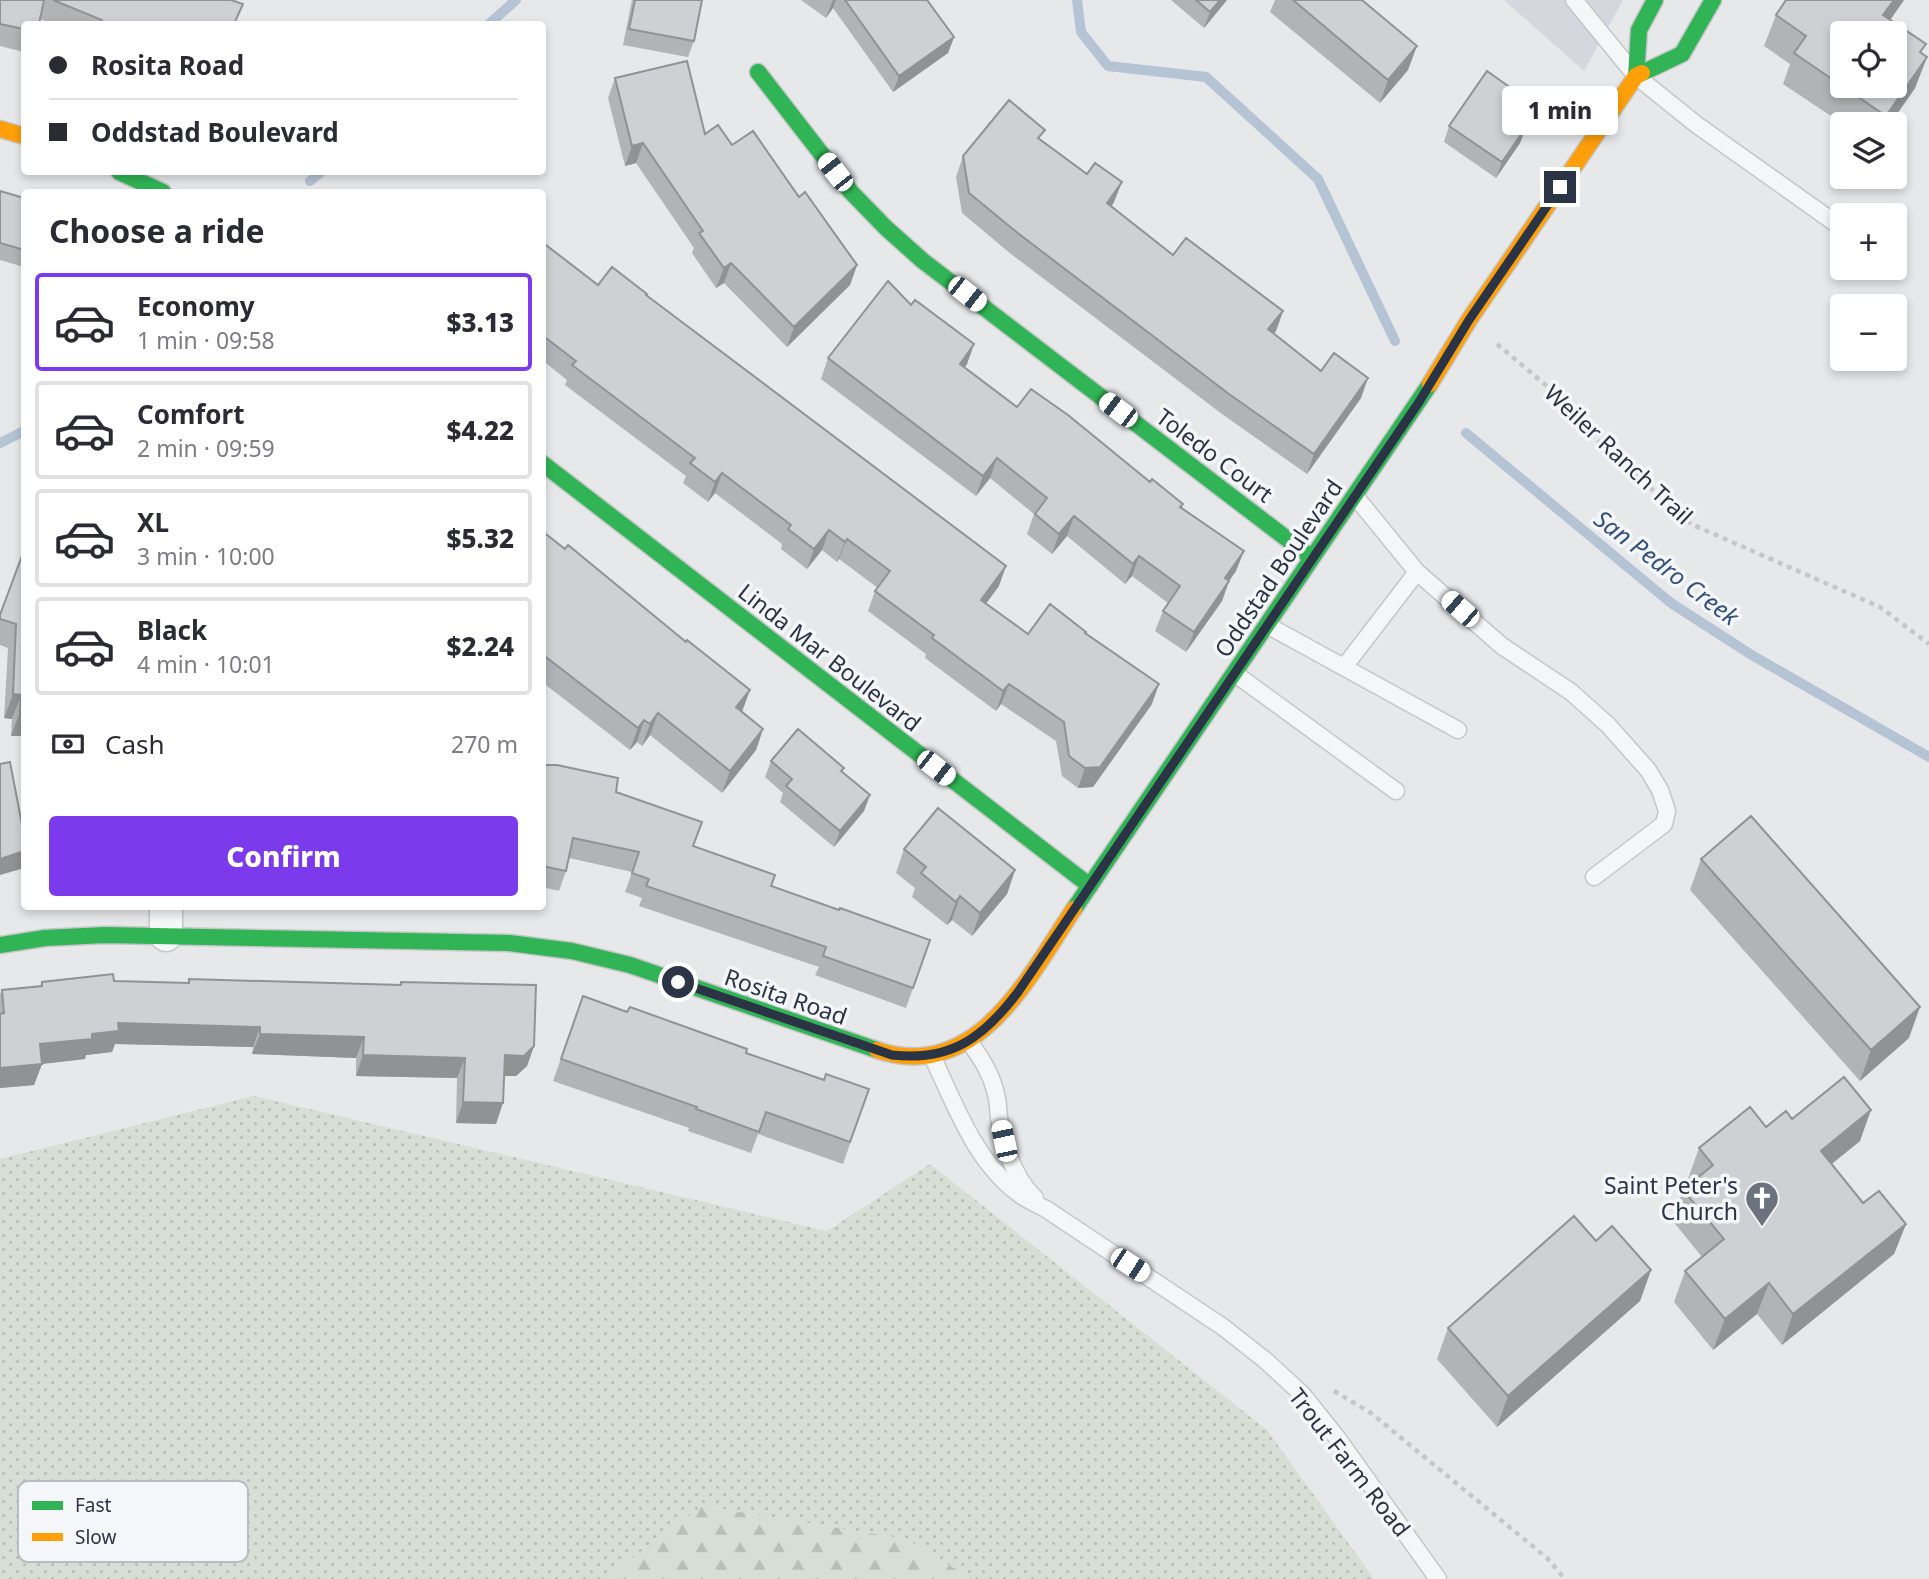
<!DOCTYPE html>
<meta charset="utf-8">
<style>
:root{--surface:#fff;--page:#f2f2f3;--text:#2b2b33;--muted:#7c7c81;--line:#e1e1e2;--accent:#7c3aed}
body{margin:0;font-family:"Noto Sans",sans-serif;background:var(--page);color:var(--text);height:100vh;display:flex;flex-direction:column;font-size:26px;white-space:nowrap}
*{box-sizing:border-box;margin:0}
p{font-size:23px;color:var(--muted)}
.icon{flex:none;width:38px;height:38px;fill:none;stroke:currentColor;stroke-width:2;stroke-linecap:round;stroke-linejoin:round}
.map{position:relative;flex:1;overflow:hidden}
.drawer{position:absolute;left:21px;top:189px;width:525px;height:721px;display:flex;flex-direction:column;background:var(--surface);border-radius:7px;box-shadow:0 4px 10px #0003}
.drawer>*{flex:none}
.hud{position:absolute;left:21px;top:21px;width:525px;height:154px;border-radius:7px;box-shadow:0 4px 10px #0003;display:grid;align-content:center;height:154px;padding:0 28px;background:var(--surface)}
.tools{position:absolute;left:1830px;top:21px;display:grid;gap:14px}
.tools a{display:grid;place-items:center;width:77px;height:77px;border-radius:7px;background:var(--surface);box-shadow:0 4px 10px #0003;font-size:35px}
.end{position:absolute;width:32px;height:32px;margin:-16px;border:9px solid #2b3445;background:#fff;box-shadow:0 0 0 4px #fff}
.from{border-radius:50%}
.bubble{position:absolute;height:49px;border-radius:7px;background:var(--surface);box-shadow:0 4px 10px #0003;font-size:23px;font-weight:800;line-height:49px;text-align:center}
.car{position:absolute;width:21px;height:42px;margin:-21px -10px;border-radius:9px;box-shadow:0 0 5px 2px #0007;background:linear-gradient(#fff 24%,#345 0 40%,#fff 0 76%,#345 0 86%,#fff 0)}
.hud b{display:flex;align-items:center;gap:24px;height:66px;font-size:26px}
.hud b+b{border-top:2px solid var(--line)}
.hud i{width:18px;height:18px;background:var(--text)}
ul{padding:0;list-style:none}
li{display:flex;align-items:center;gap:21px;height:98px;margin:0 14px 10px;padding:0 14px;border:4px solid var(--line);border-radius:7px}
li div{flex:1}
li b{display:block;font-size:26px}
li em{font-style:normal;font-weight:800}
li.current{border-color:var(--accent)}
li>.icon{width:63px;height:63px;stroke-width:1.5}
h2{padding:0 28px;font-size:32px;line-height:84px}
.pay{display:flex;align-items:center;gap:18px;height:77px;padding:0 28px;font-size:26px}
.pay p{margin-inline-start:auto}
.button{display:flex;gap:14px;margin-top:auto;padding:14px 28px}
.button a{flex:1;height:80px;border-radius:7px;background:var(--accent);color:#fff;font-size:28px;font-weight:800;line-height:80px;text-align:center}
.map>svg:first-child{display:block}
</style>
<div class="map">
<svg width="1929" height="1579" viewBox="0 0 1929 1579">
<defs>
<pattern id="grass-dots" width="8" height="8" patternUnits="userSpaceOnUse" patternTransform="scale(1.75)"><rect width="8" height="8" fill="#d6ded6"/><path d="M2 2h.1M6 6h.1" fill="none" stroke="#b8bfb9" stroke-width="1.8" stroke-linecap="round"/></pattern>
<pattern id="forest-firs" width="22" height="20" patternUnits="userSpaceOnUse" patternTransform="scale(1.75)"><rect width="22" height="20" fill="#d6ded6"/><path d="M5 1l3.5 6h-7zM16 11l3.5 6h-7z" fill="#b8bfb9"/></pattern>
</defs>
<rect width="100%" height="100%" fill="#e6e8ea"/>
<!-- built -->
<path fill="#d4d7dd" d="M1504,0H1623L1584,71Z"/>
<!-- grass -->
<path fill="url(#grass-dots)" d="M254,1096L827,1231L930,1164L1267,1430L1374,1579H972L906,1539L703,1506L604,1579H0V1159Z"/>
<!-- forest -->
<path fill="url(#forest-firs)" d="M702,1506L906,1539L972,1579H604Z"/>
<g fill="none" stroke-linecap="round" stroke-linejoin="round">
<!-- stream -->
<path stroke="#b4c4d5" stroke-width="10" d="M1077,0L1081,32L1108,66L1206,77L1318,179L1395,341
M489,24L516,0
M310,181L321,172
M1466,433L1671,603L1750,654L1929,757
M0,443L24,431"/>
<!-- lane casing -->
<g stroke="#c4c6c8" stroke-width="19">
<path id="lane" d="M1574,0L1636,76L1697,125L1835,223
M1355,496L1417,572L1502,646L1571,692L1608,725L1648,770L1660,790L1667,811L1664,824L1594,877
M1267,625L1458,730
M1344,667L1417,572
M1234,673L1396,791
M969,1041C980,1057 990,1071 995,1090C998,1099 998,1108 999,1118C1004,1146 1013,1177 1035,1198
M932,1056C955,1104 974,1160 1018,1193C1026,1200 1037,1204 1046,1209L1223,1327L1265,1360L1303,1395L1338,1439L1438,1579"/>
</g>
<!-- street casing -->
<g stroke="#c4c6c8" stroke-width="35">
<path id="street" d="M166,935V906"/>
</g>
<!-- fast casing -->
<g stroke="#c4c6c8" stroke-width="19">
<path id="fast" d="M758,72L851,192L886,228L923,261L1312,558
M1642,73L1682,54L1713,0
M1636,76L1639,30L1655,0
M119,172L163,192
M542,463L1090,886
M1074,909L1430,384
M0,945L45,938L105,935L509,943L572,951L630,965L877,1050"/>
</g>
<!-- slow casing -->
<g stroke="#c4c6c8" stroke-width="19">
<path id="slow" d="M0,129L24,136
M1430,384L1469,320L1636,76L1642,73
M877,1050C977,1084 1029,976 1074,909"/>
</g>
<!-- path -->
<path stroke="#c5c6ca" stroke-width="4.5" stroke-dasharray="5 5" stroke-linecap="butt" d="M1497,344L1567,403L1601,444L1691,524L1880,607L1929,644
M1334,1391L1371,1413L1547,1558L1565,1579"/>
<!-- lane -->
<use href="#lane" stroke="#f5f6f7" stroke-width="16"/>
<!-- street -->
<use href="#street" stroke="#f5f6f7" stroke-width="32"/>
<!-- fast -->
<use href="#fast" stroke="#30b455" stroke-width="16"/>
<!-- slow -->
<use href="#slow" stroke="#ff9f0a" stroke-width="16"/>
</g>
<!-- wall -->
<path fill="#b1b3b5" d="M0,0H231L235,24H54L40,19L24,24V52L0,46Z
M632,0H702L694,41L688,57L623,45Z
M801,0H927L954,37L948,53L893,92L833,8L826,18Z
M1171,0H1227L1204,28Z
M1275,0H1362L1408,70L1380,103L1270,12Z
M1904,0L1890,20L1922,54L1927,57L1915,88L1890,124H1843L1783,84L1790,64L1764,46L1776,15Z
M615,78L705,134L732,145L799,197L857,265L850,285L787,347L724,283L716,288L692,253L694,248L636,163L625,166L608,98Z
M1525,98L1520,114L1516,119L1526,127L1520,143L1496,178L1444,142L1449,126Z
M1041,141L1114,202L1112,206L1173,255L1283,311L1276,331L1273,334L1321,371L1361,398L1307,474L1222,414L1011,254L962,213L956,177L963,156Z
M0,191L24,198V267L0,260Z
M542,242L598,285L647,296L999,586L986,603L1028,634H1086L1152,704L1093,787L1078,788L1062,776L1056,741L1001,704L996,711L925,658L926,654L868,611L875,591L878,588L839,559L837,562L822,550L807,569L781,549L782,544L715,493L708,502L683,483L686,476L565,385L567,380L542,360Z
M911,305L974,344L967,364L964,368L1017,407L1150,482L1183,504L1182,507L1236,571L1229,581L1222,601L1186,652L1155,631L1163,611L1168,603L1132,576L1125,584L1067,536L1052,554L1027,534L1034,514L990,478L976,496L821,379L828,358Z
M542,531L742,712L763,729L756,750L722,793L650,735L642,746L637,742L630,750L542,682Z
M24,554V736H11L12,719L4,718L8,648L0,645V615Z
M771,761L843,772L864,811L834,847L780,802L783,793L765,777Z
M542,765L616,792L693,846L771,886L839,910L930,940L906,1008L815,975L819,967L639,906L642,898L625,892L632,872L569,858L566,871L559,891L542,887Z
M904,849L1015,870L1007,894L972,936L952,920L947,925L912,897L915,888L896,873Z
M1701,859L1909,1038L1860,1081L1690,890Z
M189,979L400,985L401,982L534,1046L527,1066L516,1076H504L496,1124L456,1123L457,1078L356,1076V1058L252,1054L253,1047L115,1044L112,1052L86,1055L85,1059L42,1064L34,1085L0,1088V994L2,990L40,986L42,982L114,981L188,983Z
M583,996L824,1080L869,1089L843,1164L758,1134L751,1153L688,1131L689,1128L553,1081Z
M1792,1119L1860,1141L1832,1164L1863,1203L1906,1224L1894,1254L1782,1345L1757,1314L1713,1350L1674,1302L1685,1271L1702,1257L1672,1220L1683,1190L1691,1183L1688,1179L1699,1148Z
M1596,1241L1651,1270L1640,1301L1497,1427L1437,1359L1448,1328Z"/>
<!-- shaded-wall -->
<path fill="#909294" d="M833,0H836L833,8L826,18Z
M1220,0H1227L1204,28L1210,12Z
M1894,0H1904L1881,33L1883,15Z
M954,37L948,53L893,92L899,76Z
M1417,46L1408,70L1380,103L1388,80Z
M1927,57L1915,88L1890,124H1883L1886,116Z
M1525,98L1520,114L1506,133L1512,117Z
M1526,127L1520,143L1496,178L1502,162Z
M643,143L636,163L625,166L632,146Z
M1122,182L1114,202L1100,223L1107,203Z
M731,263L724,283L716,288L724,268Z
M857,265L850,285L787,347L794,327Z
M1283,311L1276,331L1260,349L1268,329Z
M974,344L967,364L952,384L960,364Z
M1368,378L1361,398L1307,474L1314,454Z
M997,458L990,478L976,496L983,476Z
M722,473L715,493L708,502L715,482Z
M1074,516L1067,536L1052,554L1059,534Z
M829,530L822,550L807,569L814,549Z
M847,539L839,559L837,562L845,542Z
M1244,551L1236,571L1229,581L1222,601L1186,652L1194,632L1225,578Z
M1139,556L1132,576L1125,584L1133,564Z
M1006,566L999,586L974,620L981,600Z
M1009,684L1001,704L996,711L1003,691Z
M1159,684L1152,704L1093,787L1078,788L1085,768Z
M750,690L742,712L736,707Z
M13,694L21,695L12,719L4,718Z
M20,712H24V736H11Z
M658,713L650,735L642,746L650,724Z
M644,720L637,742L630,750L638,728Z
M763,729L756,750L722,793L730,771Z
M870,795L864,811L834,847L840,831Z
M24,851V859L21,869L0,875V859Z
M1015,870L1007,894L972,936L980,913Z
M960,896L952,920L947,925L956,902Z
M1920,1007L1909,1038L1860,1081L1871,1050Z
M118,1023L260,1027L253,1047L115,1044L112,1052L86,1055L85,1059L32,1065L40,1044Z
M260,1034L364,1037L356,1058L252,1054Z
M534,1046L527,1066L516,1076H498L505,1055Z
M363,1055L465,1058L457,1078L356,1076Z
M42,1064L34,1085L0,1088V1068Z
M463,1102L503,1103L496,1124L456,1123Z
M1871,1110L1860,1141L1810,1181L1821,1151Z
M1906,1224L1894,1254L1782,1345L1793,1314Z
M1651,1270L1640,1301L1497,1427L1508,1396Z
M1769,1283L1757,1314L1713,1350L1725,1319Z"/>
<!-- building -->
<path fill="#ced0d3" stroke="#909294" stroke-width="2" fill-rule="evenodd" d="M0,0H44L39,24H24V29L0,24Z
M53,0H231L243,4L234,24H100L102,20Z
M635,0H702L694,41L629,29Z
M845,0H927L954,37L899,76Z
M1196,0H1220L1210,12Z
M1293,0H1362L1417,46L1388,80Z
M1786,0H1894L1883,15L1926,44L1920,52L1927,57L1886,116L1794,53L1806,36L1776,15ZM1843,33H1895V86H1843Z
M687,61L705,134L718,125L732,145L753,131L799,197L805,192L857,265L794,327L731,263L724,268L699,233L703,231L643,143L632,146L615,78Z
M1487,71L1525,98L1512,117L1526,127L1502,162L1449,126Z
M1009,100L1045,130L1038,138L1087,174L1095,163L1122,182L1107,203L1173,255L1186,238L1283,311L1268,329L1321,371L1334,353L1368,378L1314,454L1229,394L1019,234L969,193L963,156Z
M0,191L24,198V250L0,243Z
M542,242L598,285L612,267L647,294L646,295L1006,566L981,600L1028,634L1050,604L1086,632L1085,633L1159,684L1100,767L1085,768L1069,756L1064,722L1009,684L1003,691L932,638L934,635L875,591L890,571L847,539L845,542L829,530L814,549L788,529L791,525L722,473L715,482L690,463L695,458L572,365L576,361L542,335Z
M888,281L911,305L915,300L974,344L960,364L1017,407L1031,389L1068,415L1150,482L1152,479L1183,504L1180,507L1244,551L1225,578L1229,581L1194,632L1163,611L1180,586L1139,556L1133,564L1074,516L1059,534L1035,514L1047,498L997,458L983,476L828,358Z
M542,531L565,549L568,545L686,642L687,640L750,690L736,707L763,729L730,771L658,713L650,724L644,720L638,728L542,654Z
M23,553L24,554V712H20L21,695L13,694L16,624L0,619V615Z
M798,729L844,768L841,771L870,795L840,831L786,786L792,779L771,761Z
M10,762L24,835V851L0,859V764Z
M542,765H557L618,778L616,792L702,822L693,846L775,875L771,886L839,910L840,908L930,940L913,988L823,956L826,947L646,886L649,879L632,873L639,852L573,838L566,871L542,866Z
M938,808L1015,870L980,913L960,896L956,902L921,873L926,867L904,849Z
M1751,816L1920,1007L1871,1050L1701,859Z
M113,974L114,981L189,983V979L401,985V982L536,985L534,1046L524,1056L505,1055L503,1103L463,1102L465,1058L363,1055L364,1037L260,1034V1027L118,1023L119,1031L92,1034V1039L40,1044L42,1064L0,1068V1014L4,1013L2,990L42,986V982Z
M583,996L627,1012L630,1007L747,1049L746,1053L824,1080L826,1074L869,1089L850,1142L766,1112L759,1132L696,1109L697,1107L561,1059Z
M1844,1077L1871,1110L1821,1151L1863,1203L1879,1191L1906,1224L1793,1314L1769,1283L1725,1319L1685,1271L1724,1239L1683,1190L1713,1165L1699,1148L1750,1107L1766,1127L1786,1111L1792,1119Z
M1574,1216L1596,1241L1612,1226L1651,1270L1508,1396L1448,1328Z"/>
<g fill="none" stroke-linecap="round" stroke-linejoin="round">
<!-- route -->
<path stroke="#2b3445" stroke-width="9" d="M678,982L892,1055C951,1062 984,1037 1018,992L1419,402L1469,320L1560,187"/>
</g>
<!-- icons -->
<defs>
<g id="church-pin" transform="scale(1.75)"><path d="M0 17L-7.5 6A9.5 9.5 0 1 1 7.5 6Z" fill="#6c737f" stroke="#f4f6f9"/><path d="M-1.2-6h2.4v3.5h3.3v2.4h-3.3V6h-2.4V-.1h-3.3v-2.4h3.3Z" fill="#fff"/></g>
</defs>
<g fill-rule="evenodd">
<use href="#church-pin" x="1762" y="1198"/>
</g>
<g text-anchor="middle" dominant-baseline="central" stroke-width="7" stroke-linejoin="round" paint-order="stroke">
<!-- street labels -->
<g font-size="23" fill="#2b3445" stroke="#f4f6f9">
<text transform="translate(1619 454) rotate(43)">Weiler Ranch Trail</text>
<text transform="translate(1215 455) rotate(37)">Toledo Court</text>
<text transform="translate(1278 568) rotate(-56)">Oddstad Boulevard</text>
<text transform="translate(830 657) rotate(38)">Linda Mar Boulevard</text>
<text transform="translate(786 996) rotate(19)">Rosita Road</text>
<text transform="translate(1350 1462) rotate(52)">Trout Farm Road</text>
</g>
<!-- poi labels -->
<g font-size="23" fill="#2b3445" stroke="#f4f6f9" text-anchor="end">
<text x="1738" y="1185">Saint Peter's<tspan x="1738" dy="26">Church</tspan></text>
</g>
<!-- water labels -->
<g font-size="24" font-style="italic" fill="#34527a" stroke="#f4f6f9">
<text transform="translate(1667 567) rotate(37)">San Pedro Creek</text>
</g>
</g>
<!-- legend -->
<rect x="18" y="1481" width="230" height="81" rx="10" fill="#f4f6f9" stroke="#b8bcc3" stroke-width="2"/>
<rect x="32" y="1501" width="31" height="9" fill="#30b455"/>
<rect x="32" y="1533" width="31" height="8" fill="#ff9f0a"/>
<g font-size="19" fill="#2b3445">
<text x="75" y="1512">Fast</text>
<text x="75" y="1544">Slow</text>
</g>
</svg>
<div class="tools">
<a><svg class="icon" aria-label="locate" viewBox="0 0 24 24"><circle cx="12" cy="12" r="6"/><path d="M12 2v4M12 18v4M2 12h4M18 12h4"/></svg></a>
<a><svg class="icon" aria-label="layers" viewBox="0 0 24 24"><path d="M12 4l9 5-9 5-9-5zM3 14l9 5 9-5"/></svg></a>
<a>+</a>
<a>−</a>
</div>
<i class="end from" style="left:678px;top:982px"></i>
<i class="end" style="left:1560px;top:187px"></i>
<div class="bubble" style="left:1502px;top:86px;width:116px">1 min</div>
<i class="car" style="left:835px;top:172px;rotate:322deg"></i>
<i class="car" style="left:967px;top:294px;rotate:128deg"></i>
<i class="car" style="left:1118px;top:410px;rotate:307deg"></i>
<i class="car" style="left:1460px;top:609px;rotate:311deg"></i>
<i class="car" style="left:936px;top:768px;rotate:128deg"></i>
<i class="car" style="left:1004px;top:1141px;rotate:348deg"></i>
<i class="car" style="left:1130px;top:1265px;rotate:123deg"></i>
<div class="hud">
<b><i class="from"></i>Rosita Road</b>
<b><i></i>Oddstad Boulevard</b>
</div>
<section class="drawer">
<h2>Choose a ride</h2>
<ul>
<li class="current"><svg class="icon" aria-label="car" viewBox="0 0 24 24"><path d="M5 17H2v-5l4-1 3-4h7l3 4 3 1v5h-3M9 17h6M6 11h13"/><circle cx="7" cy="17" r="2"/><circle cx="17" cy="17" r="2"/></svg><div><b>Economy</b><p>1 min · 09:58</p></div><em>$3.13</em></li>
<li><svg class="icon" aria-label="car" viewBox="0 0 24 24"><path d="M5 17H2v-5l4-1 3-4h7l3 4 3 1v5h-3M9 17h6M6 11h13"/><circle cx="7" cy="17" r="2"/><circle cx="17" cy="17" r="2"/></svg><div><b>Comfort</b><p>2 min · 09:59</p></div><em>$4.22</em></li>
<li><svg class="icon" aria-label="car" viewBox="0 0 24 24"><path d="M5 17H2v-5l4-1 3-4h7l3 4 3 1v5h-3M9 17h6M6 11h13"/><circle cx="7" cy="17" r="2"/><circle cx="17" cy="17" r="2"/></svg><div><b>XL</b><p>3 min · 10:00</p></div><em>$5.32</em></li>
<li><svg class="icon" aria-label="car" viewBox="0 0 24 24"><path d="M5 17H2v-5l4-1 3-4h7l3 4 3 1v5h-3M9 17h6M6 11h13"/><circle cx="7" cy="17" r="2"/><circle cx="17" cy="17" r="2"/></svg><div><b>Black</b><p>4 min · 10:01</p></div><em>$2.24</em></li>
</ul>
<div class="pay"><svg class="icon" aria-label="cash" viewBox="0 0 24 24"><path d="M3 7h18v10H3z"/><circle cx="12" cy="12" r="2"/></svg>Cash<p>270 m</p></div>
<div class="button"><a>Confirm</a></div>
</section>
</div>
